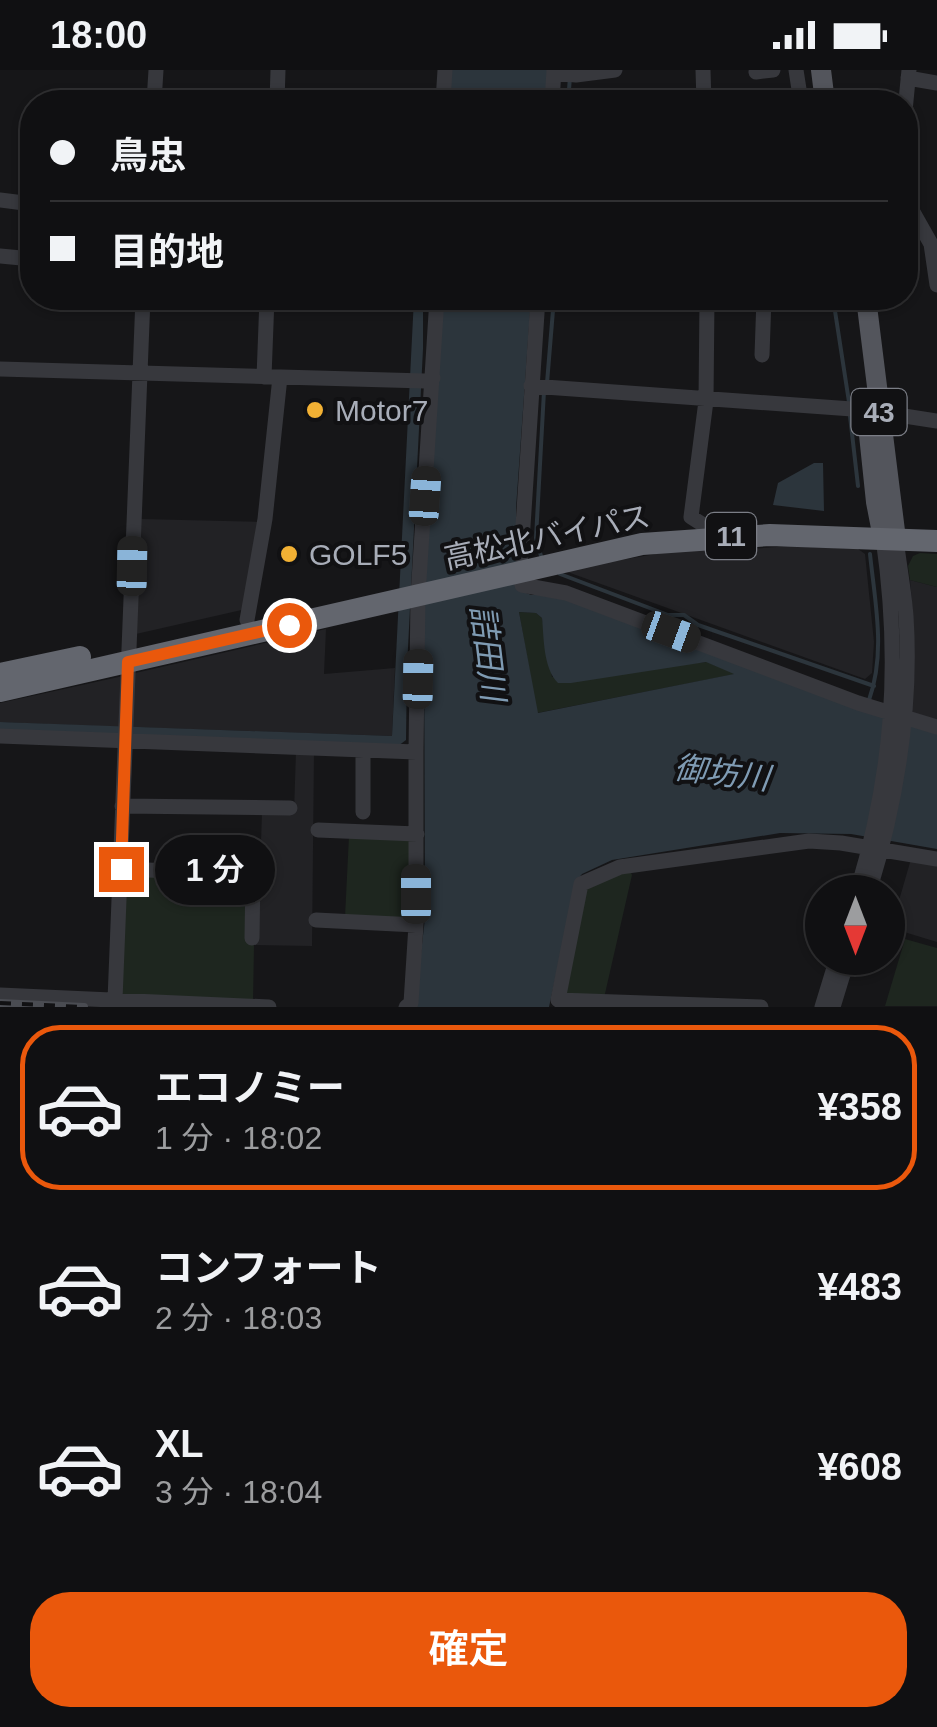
<!DOCTYPE html>
<html lang="ja">
<meta charset="utf-8">
<style>
:root{--surface:#101012;--page:#19191b;--text:#f1f3f6;--muted:#9c9d9f;--line:#303032;--accent:#ea580c}
body{margin:0;font-family:Arial,"Noto Sans JP",sans-serif;background:var(--page);color:var(--text);height:100vh;display:flex;flex-direction:column;font-size:38px;white-space:nowrap}
*{box-sizing:border-box;margin:0}
p{font-size:32px;color:var(--muted)}
.icon{flex:none;width:55px;height:55px;fill:none;stroke:currentColor;stroke-width:2;stroke-linecap:round;stroke-linejoin:round}
.map{position:relative;height:937px;overflow:hidden}
.details{display:flex;flex-direction:column;background:var(--surface);flex:1}
.details>*{flex:none}
.guide{position:absolute;left:20px;top:20px;width:898px;height:220px;border-radius:40px;box-shadow:0 2px 8px #0004,0 0 0 2px var(--line);display:grid;align-content:center;height:220px;padding:0 30px;background:var(--surface)}
.needle{width:65px;rotate:180deg}
.controls{position:absolute;left:805px;top:805px;display:grid;gap:20px}
.controls a{display:grid;place-items:center;width:100px;height:100px;border-radius:50%;background:var(--surface);box-shadow:0 2px 8px #0004,0 0 0 2px var(--line);font-size:50px}
.end{position:absolute;width:45px;height:45px;margin:-22px;border:12px solid #ea580c;background:#fff;box-shadow:0 0 0 5px #fff}
.from{border-radius:50%}
.bubble{position:absolute;height:70px;border-radius:35px;background:var(--surface);box-shadow:0 2px 8px #0004,0 0 0 2px var(--line);font-size:32px;font-weight:600;line-height:70px;text-align:center}
.car{position:absolute;width:30px;height:60px;margin:-30px -15px;border-radius:12px;box-shadow:0 0 8px 2px #0007;background:linear-gradient(#222 24%,#8ab4d8 0 40%,#222 0 76%,#8ab4d8 0 86%,#222 0)}
.guide b{display:flex;align-items:center;gap:35px;height:95px;font-size:38px}
.guide b+b{border-top:2px solid var(--line)}
.guide i{width:25px;height:25px;background:var(--text)}
ul{padding:18px 0 0;list-style:none}
li{display:flex;align-items:center;gap:30px;height:165px;margin:0 20px 15px;padding:0 10px;border:5px solid transparent;border-radius:40px}
li div{flex:1}
li b{display:block;font-size:38px}
li em{font-style:normal;font-weight:600}
li.on{border-color:var(--accent)}
li>.icon{width:90px;height:90px;stroke-width:1.5}
.primary-button{display:flex;gap:20px;margin-top:auto;padding:20px 30px}
.primary-button a{flex:1;height:115px;border-radius:40px;background:var(--accent);color:#fff;font-size:40px;font-weight:600;line-height:115px;text-align:center}
.status{display:flex;justify-content:space-between;align-items:center;height:70px;padding:0 50px;background:var(--surface);direction:ltr}
.status svg{height:28px;fill:currentColor}
.map>svg:first-child{display:block}
</style>
<div class="status"><b>18:00</b><svg viewBox="0 0 49 12"><path d="M0 12V9h3v3zM5 12V6h3v6zM10 12V3h3v9zM15 12V0h3v12zM26 1h20v11H26zM47 4h2v5h-2z"/></svg></div>
<div class="map">
<svg width="937" height="937" viewBox="0 0 937 937">
<rect width="100%" height="100%" fill="#161618"/>
<!-- built -->
<path fill="#222225" d="M140,449L262,452L246,539L136,564Z
M790,476L858,479L865,484L874,572L872,603L865,609L562,500L691,478L721,481Z
M910,510L937,517V650L911,642L913,546Z
M326,559L324,604L395,598L392,666L130,657L131,604Z
M123,606L121,657L0,652V633Z
M296,681H314L312,876L249,875L251,801L260,800L262,743H294Z
M911,789L937,795V872L891,858Z"/>
<!-- green -->
<path fill="#1e261f" d="M920,483L937,484V517L910,510L908,496L913,486Z
M519,542L536,543L542,548L552,607L707,592L736,604L537,643Z
M349,766L414,769L413,850L345,847Z
M629,798L632,805L604,928L564,923L587,814Z
M123,802L251,807L249,874L254,875L253,932L125,927L119,919Z
M905,869L937,878V936H885Z"/>
<!-- water -->
<path fill="#2c353c" fill-rule="evenodd" d="M451,0H548L546,32H449Z
M414,228H423V279L407,598L406,670L398,676L0,661V652L392,666Z
M438,228H531L516,438L517,519L531,525L554,524L937,662V779L851,764L780,763L612,790L582,804L577,810L549,937H415L425,848L424,535ZM519,542L536,543L542,548C544,568 543,598 558,613H571L706,592L734,604L538,643Z
M814,393H823L824,441L773,435L778,413Z"/>
<g fill="none" stroke-linecap="round" stroke-linejoin="round">
<!-- stream -->
<path stroke="#2c353c" stroke-width="4" d="M568,32L570,7
M833,228L849,332
M547,313L554,228
M850,346L858,416
M541,486L536,468L544,321
M560,504L668,545H684L698,555L874,616
M869,630C886,582 875,533 870,484"/>
<!-- minor -->
<path stroke="#37383d" stroke-width="15" d="M703,0L704,32
M796,0L801,32
M756,2L773,0
M554,3L576,5L615,0
M908,8L937,13
M154,32L156,0
M277,32L278,0
M443,32L445,0
M552,32L554,0
M905,41L909,0
M905,128L931,174L937,215
M0,130L32,134
M0,186L32,189
M762,285L764,228
M0,299L425,311L433,308
M264,307L267,228
M531,316L866,340L937,351
M702,454L691,447L706,331L707,228
M521,486L538,228
M520,501L522,515L566,523L858,633L937,657
M247,550L265,449L280,307
M0,666L416,682L418,526L437,228
M363,680V742
M122,736L290,738
M318,760L417,764
M121,799L251,804
M857,822C893,702 901,593 883,468
M869,822C896,734 912,639 906,546C904,520 899,494 896,469
M316,850L416,855
M252,868L253,804
M0,925L269,937
M115,930L143,228
M406,937L411,933L416,855V682
M761,937L558,930L581,814L620,797L809,771L841,773L937,789
M822,937L837,888
M833,937L848,888"/>
<!-- major -->
<path stroke="#53555c" stroke-width="20" d="M821,0L825,32
M866,228L896,469
M866,336L876,432L883,468"/>
<!-- highway -->
<path stroke="#63666e" stroke-width="22" d="M0,604L80,587
M0,621L642,474L770,465L937,471"/>
<!-- rail casing -->
<g stroke="#4a4c52" stroke-width="8">
<path id="rail" d="M0,933L84,937"/>
</g>
<!-- rail -->
<use href="#rail" stroke="#111113" stroke-width="4" stroke-dasharray="11" stroke-linecap="butt"/>
</g>
<g fill="none" stroke-linecap="round" stroke-linejoin="round">
<!-- route -->
<path stroke="#ea580c" stroke-width="12" d="M121,799L128,592L289,555"/>
</g>
<!-- markers -->
<g fill="#f2b134" stroke="#111113" stroke-width="4">
<circle cx="315" cy="340" r="10"/>
<circle cx="289" cy="484" r="10"/>
</g>
<g text-anchor="middle" dominant-baseline="central" stroke-width="8" stroke-linejoin="round" paint-order="stroke">
<!-- shield labels -->
<g fill="#111113" stroke="#7b7e86" stroke-width="2.5">
<rect x="851.5" y="319" width="55" height="46" rx="8"/>
<rect x="706" y="443" width="50" height="46" rx="8"/>
</g>
<g font-size="28" font-weight="bold" fill="#a8adb8">
<text x="879" y="342">43</text>
<text x="731" y="466">11</text>
</g>
<!-- poi labels -->
<g font-size="30" fill="#a8adb8" stroke="#111113" text-anchor="start">
<text x="335" y="340">Motor7</text>
<text x="309" y="484">GOLF5</text>
</g>
<!-- street labels -->
<g font-size="30" fill="#a8adb8" stroke="#111113">
<text transform="translate(547 467) rotate(-12)">高松北バイパス</text>
</g>
<!-- water labels -->
<g font-size="32" font-style="italic" fill="#7f9bb3" stroke="#111113">
<text transform="translate(488 583) rotate(83)">詰田川</text>
<text transform="translate(722 703) rotate(7)">御坊川</text>
</g>
</g>
</svg>
<div class="controls">
<a><svg class="needle" viewBox="-14 -14 28 28"><path d="M0-13l5 13h-10z" fill="#e53935"/><path d="M0 13l5-13h-10z" fill="#9c9d9f"/></svg></a>
</div>
<i class="end from" style="left:289px;top:555px"></i>
<i class="end" style="left:121px;top:799px"></i>
<div class="bubble" style="left:155px;top:765px;width:120px">1 分</div>
<i class="car" style="left:425px;top:426px;rotate:4deg"></i>
<i class="car" style="left:132px;top:496px;rotate:1deg"></i>
<i class="car" style="left:671px;top:562px;rotate:110deg"></i>
<i class="car" style="left:418px;top:609px;rotate:1deg"></i>
<i class="car" style="left:416px;top:824px;rotate:0deg"></i>
<div class="guide">
<b><i class="from"></i>鳥忠</b>
<b><i></i>目的地</b>
</div>
</div>
<section class="details">
<ul>
<li class="on"><svg class="icon" aria-label="car" viewBox="0 0 24 24"><path d="M5 17H2v-5l4-1 3-4h7l3 4 3 1v5h-3M9 17h6M6 11h13"/><circle cx="7" cy="17" r="2"/><circle cx="17" cy="17" r="2"/></svg><div><b>エコノミー</b><p>1 分 · 18:02</p></div><em>¥358</em></li>
<li><svg class="icon" aria-label="car" viewBox="0 0 24 24"><path d="M5 17H2v-5l4-1 3-4h7l3 4 3 1v5h-3M9 17h6M6 11h13"/><circle cx="7" cy="17" r="2"/><circle cx="17" cy="17" r="2"/></svg><div><b>コンフォート</b><p>2 分 · 18:03</p></div><em>¥483</em></li>
<li><svg class="icon" aria-label="car" viewBox="0 0 24 24"><path d="M5 17H2v-5l4-1 3-4h7l3 4 3 1v5h-3M9 17h6M6 11h13"/><circle cx="7" cy="17" r="2"/><circle cx="17" cy="17" r="2"/></svg><div><b>XL</b><p>3 分 · 18:04</p></div><em>¥608</em></li>
</ul>
<div class="primary-button"><a>確定</a></div>
</section>
